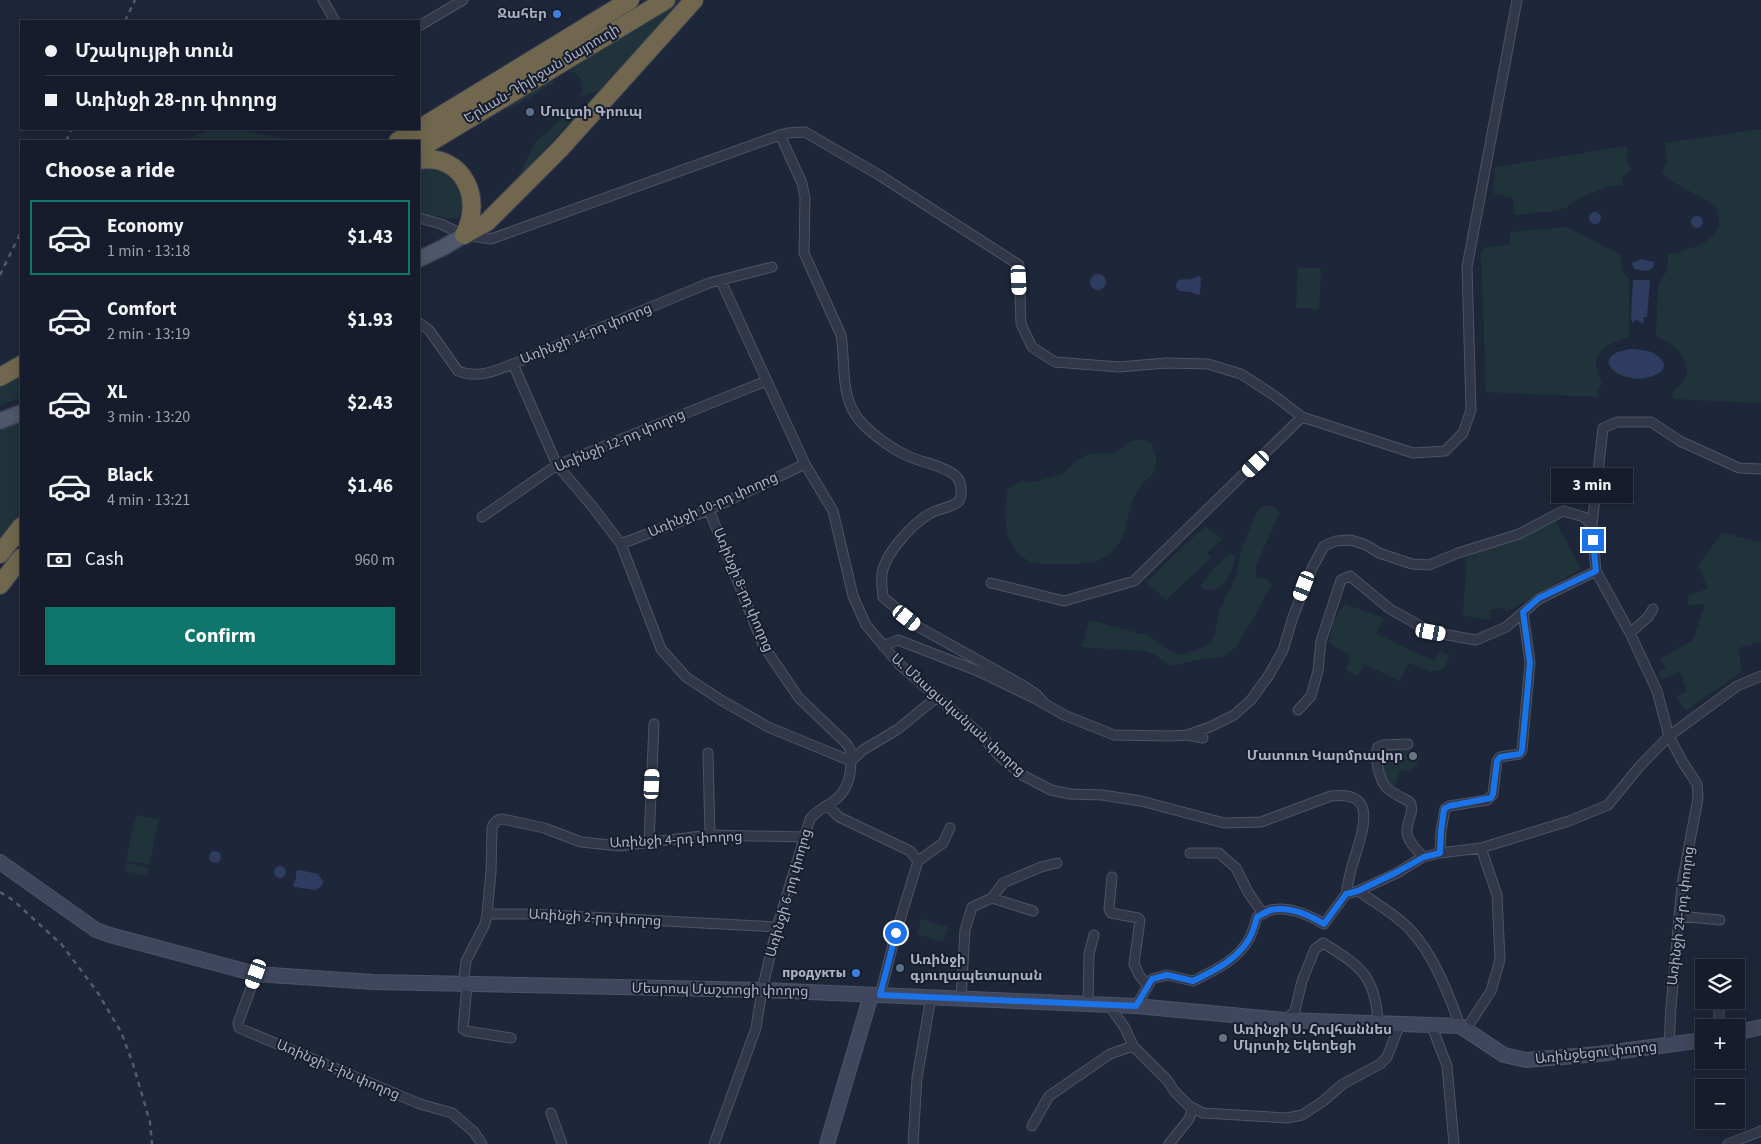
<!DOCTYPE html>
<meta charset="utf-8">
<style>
:root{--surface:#161c2b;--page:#1f2533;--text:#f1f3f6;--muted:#9ea1a9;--line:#353a47;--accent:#0f766e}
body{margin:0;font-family:"Source Sans 3","Noto Sans Armenian",sans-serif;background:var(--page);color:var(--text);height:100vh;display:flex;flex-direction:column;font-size:19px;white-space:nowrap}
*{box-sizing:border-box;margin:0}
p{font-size:16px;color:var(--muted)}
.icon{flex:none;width:28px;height:28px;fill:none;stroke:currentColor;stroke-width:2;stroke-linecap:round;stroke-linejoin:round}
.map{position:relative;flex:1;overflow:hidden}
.details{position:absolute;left:20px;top:140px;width:400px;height:535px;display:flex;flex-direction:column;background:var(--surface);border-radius:0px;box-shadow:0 2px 12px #0003,0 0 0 1px var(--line)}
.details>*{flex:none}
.top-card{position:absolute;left:20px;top:20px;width:400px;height:110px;border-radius:0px;box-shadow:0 2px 12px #0003,0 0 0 1px var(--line);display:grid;align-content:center;height:110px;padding:0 25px;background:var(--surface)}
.controls{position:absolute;left:1695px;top:959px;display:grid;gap:10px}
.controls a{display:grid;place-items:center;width:50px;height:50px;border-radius:0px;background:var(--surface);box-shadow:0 2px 12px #0003,0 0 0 1px var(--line);font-size:25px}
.end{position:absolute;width:22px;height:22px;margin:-11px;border:6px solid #1a73e8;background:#fff;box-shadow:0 0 0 2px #fff}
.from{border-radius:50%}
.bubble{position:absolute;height:35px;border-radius:0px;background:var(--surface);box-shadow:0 2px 12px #0003,0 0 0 1px var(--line);font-size:16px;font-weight:700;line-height:35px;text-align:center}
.car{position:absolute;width:15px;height:30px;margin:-15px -8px;border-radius:6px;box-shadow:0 0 4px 1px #0007;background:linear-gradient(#fff 24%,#345 0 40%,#fff 0 76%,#345 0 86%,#fff 0)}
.top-card b{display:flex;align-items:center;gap:18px;height:48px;font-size:19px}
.top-card b+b{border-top:1px solid var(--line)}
.top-card i{width:12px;height:12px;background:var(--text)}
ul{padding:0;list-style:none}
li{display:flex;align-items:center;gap:15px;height:75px;margin:0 10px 8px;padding:0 15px;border:2px solid transparent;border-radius:0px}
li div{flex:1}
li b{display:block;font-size:19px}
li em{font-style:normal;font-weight:700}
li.on{border-color:var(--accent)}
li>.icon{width:45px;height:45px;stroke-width:1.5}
h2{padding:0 25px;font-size:22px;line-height:60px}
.pay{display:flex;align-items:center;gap:12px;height:55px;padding:0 25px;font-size:19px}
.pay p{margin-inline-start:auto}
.primary-button{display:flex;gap:10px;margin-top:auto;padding:10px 25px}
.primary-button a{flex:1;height:58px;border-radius:0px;background:var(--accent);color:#fff;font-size:20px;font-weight:700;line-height:58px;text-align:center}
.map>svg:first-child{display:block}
</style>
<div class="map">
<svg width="1761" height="1144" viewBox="0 0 1761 1144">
<rect width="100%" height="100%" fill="#1e2639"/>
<!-- green -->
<path fill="#20333a" d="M677,0H682L598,91L577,98L583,89L581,86L582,81L576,73L570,72L581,55Z
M563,64L552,84L514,107L485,113Z
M582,106H584L516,181L535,143L568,113Z
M228,129L247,131L294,141H187C200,131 212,130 228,129Z
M1761,129V403L1672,399L1673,391C1701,373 1682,344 1656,337L1658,286L1667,270L1668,255C1684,250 1713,245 1719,225C1720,221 1718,214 1717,209C1701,193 1678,189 1662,173L1667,160L1665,143Z
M1627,146V163L1631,170L1623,176L1622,185L1610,186L1577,199L1567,207L1557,211L1514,215L1513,198L1494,194L1493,185L1495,167Z
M422,165L451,172C460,189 468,200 458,219L419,214V167Z
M1567,227L1621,255V269L1629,279V337C1604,344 1587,356 1602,382L1598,391L1599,397L1486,392L1481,252L1485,247L1510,245V232Z
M1298,267L1321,268L1319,309L1296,308Z
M21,374V398L0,405V386Z
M21,423V517L0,545V431Z
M1142,440L1151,443C1165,480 1148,469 1135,495C1126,513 1128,536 1113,551C1100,564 1083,564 1066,564C1058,564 1048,565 1040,564C1004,559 1002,517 1008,489L1022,481L1030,483L1063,474L1076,460L1090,454L1116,452L1131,441Z
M1266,506H1272L1277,509L1279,513L1256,566V578L1266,579L1272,585L1237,646L1223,657L1204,659L1170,666L1154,654L1144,651L1082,647L1089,620L1149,636L1165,648L1181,655L1203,647L1210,643L1214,637L1219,611L1237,575V568L1242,547L1258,510L1261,507Z
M1554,518L1581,569L1506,612L1504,607L1490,610L1491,621L1463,615L1467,557Z
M1205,526L1222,539L1207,553L1212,557L1166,600L1146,582Z
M1722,533L1761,542V642L1739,648L1741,672L1686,711L1676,697L1687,691L1680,672L1661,680L1658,672L1666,668L1660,659L1693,640L1705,604L1688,605V595L1708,589L1698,565Z
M1230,554L1235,555C1234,572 1223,596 1203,589L1201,585L1213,569Z
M1345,604L1384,618L1376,634L1434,661L1439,651L1450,655L1444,669L1431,672L1409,663L1400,681L1364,664L1357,677L1346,669L1350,655L1329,643L1333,621Z
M1403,747L1421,754L1417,764L1409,772L1400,770L1395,787L1384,779L1379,748Z
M136,815L159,819L149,865L126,860Z
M127,863L149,868L147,876L125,871Z
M921,919L948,927L943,942L917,934Z"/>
<!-- water -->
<path fill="#2e3c60" d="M1589 218a6 6 0 1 1 12 0a6 6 0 1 1-12 0Z
M1691 222a6 6 0 1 1 12 0a6 6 0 1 1-12 0Z
M1641,259L1654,262L1653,268L1646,271L1634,269L1632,263Z
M1090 282a8 8 0 1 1 16 0a8 8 0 1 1-16 0Z
M1199,276L1201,279L1200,294L1198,295L1191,292L1179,291L1176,287C1177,276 1183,281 1191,279C1194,278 1196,277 1199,276Z
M1633,280H1650L1647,317H1644L1643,324L1637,320L1632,323L1631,315Z
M1633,349C1645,350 1658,351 1664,364C1664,370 1661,373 1655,375C1622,390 1582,354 1633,349Z
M209 857a6 6 0 1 1 12 0a6 6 0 1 1-12 0Z
M274 872a6 6 0 1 1 12 0a6 6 0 1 1-12 0Z
M299,870L318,874L323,881L322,886L315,890L295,887L293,885L296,878V871Z"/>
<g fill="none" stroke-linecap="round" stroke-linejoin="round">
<!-- street casing -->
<g stroke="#4c5364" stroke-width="11">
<path id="street" d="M323,0L335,21
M419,26L463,0
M780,135L802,183L805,198L804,253L841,335C846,364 839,398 861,422C873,435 893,450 910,457C925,463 944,466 956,476C960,480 961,485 961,490C962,494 961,497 959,501C953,507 939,509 931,513C913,523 885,553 882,574C881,582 882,589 883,597L917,626L1024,686L1036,694L1044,703
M419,218L441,224L464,235L491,239L780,135L787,133L805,132L879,175L1019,265L1021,324L1032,347L1055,362L1119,367L1166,363L1208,364L1241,374L1275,396L1302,417L1134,581L1064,601L991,583
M721,281L805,464L833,511L853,596L866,625L899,664L982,736L999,756L1022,775L1051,790L1070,794L1102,795L1141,801L1224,823L1261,822L1331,796C1380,790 1362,832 1354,860C1350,871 1348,883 1346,894
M419,323L429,330L458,371C478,379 494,371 513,364L709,283L772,267
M513,364L557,465L592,506L621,544L661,649L686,677L721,700L768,727L851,761C851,776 848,790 835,800C826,807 817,810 810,819L777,927L762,990L756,1028L714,1144
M1302,417L1413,453L1445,451L1463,433L1471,410L1467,267L1517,0
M709,510L763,645L799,698L847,744L850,750L851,761
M482,517L557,465L766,381
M621,544L709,510L805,464
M1596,571L1592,525L1603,428L1617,422H1651L1680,441L1739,468L1761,469
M1630,633L1648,617L1653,609
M883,646L898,640L978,671L1036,699L1064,715L1114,735L1170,736L1187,735L1203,738
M1298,710L1311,696L1318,671L1321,641L1341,580L1350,576L1390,609L1431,632L1476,640L1506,627L1539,599L1596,571L1630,633L1657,691L1669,736L1682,761L1697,784L1698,798L1682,884L1671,1007L1669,1045
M1187,735L1210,727L1234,715L1251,700L1269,675L1283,650L1293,617L1312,568L1324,546L1336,541L1351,540L1366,545L1379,553L1412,564L1429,565L1458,553L1519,534L1563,511L1584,517L1592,525
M1408,744L1383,745L1378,747C1374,756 1379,779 1386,787C1391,793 1403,798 1410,802C1415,812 1407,820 1407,830C1406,840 1417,850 1423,857
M708,753L710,835
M851,761L863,750L898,729L937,697
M827,805L839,817L910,851L918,861L896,933L880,995
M649,843L654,724
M1190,853H1219L1236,868L1248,892L1263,914
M1440,853L1441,831L1445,809L1449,806L1487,800L1493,794L1497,761L1500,757L1519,754L1522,750L1530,663L1523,612
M918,861L943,843L950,828
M1112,877L1109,909L1111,913L1138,918L1140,920L1134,964L1139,975L1148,986
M1358,891C1377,904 1398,916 1413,933C1434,956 1450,997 1460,1026
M992,898L1033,911
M487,914L491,872L492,828C494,822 497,819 503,819L544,828L581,842L619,846L710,835L804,837
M1679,916L1720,920
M256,974L238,1023L239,1028L420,1104L452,1113L474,1132L482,1144
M463,985L466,961L485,924L487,914H531L777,927
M467,985L463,1029L466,1031L511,1038
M961,999L965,930L972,907L992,898L1003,883L1041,867L1057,863
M1088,1004L1089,954L1094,935
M1109,1005L1125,1028L1133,1046L1167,1080L1175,1092L1189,1106L1203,1113L1287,1118L1302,1115L1322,1102L1343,1084L1380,1064L1387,1057L1400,1024
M1136,1006L1152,979L1167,975L1193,981C1213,971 1238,960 1249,939C1253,932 1255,924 1257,917C1261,914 1267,911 1271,910C1290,906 1309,915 1324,924L1346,894L1358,891L1397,873L1423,857L1440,853L1481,848L1569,821L1608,805L1639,767L1669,736L1737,686L1761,676
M1285,1020L1295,1011L1302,981L1315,949L1323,943C1361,966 1376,977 1378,1023
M1431,1024L1447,1066L1454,1144
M1719,1028V1000
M1466,1029L1491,991L1500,960L1497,895L1481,848
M551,1113L562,1144
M1032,1126L1049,1096L1110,1054L1133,1046
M913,1144L917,1078L931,997
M1169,1144L1189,1119L1193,1108
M1728,1144L1761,1131"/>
</g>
<!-- secondary casing -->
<g stroke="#4c5364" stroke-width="16">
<path id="secondary" d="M0,862L96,930L110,935L256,974L374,982L762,990L1088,1004L1136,1006L1285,1020L1460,1026L1504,1055L1526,1060L1599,1054L1704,1040
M1736,1033L1761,1027
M827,1144L871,995"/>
</g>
<!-- primary casing -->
<g stroke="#3b4253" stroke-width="18">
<path id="primary" d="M419,259L444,247L464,235
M0,421L21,413"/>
</g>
<!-- highway casing -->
<g stroke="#3a4051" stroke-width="20">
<path id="highway" d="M419,129L630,0
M398,141L418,129
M419,149L666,0
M419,160C463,153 484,199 464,235
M464,235L487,222L560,149L694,0
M0,377L21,365
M0,554L21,527
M0,585L21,558"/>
</g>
<!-- street -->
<use href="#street" stroke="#323849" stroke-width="9"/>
<!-- secondary -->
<use href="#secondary" stroke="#40465d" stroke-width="14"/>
<!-- primary -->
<use href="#primary" stroke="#4f576a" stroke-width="15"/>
<!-- highway -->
<use href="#highway" stroke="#70674e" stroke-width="18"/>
<!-- rail -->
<path stroke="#535b71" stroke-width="2.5" stroke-dasharray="5 5" stroke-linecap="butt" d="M125,21L135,0
M66,141L72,129
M0,275L21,232
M0,892L13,900L62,945L98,993L121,1032L133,1064L150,1122L152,1144"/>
</g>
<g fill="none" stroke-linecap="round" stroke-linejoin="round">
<!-- route -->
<path stroke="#1a73e8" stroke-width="6" d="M896,933L880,995L1136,1006L1152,979L1167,975L1193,981C1213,971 1237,960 1249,939C1253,933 1255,924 1257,917C1261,915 1267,911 1271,910C1290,906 1309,915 1324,924L1346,894L1358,891L1397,872L1424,857L1440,853L1441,831L1444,809L1449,806L1491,798L1493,794L1497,761L1500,757L1520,754L1522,750L1530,663L1523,612L1539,598L1596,571L1593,540"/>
</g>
<!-- markers -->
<g fill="#3f7fe0" stroke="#181e2d" stroke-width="2">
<circle cx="557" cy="14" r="5"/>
<circle cx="856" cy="973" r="5"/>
</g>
<g fill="#5c6f8a" stroke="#181e2d" stroke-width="2">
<circle cx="530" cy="112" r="5"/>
<circle cx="900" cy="968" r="5"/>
</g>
<g fill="#6b7280" stroke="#181e2d" stroke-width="2">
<circle cx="1413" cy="756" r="5"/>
<circle cx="1223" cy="1038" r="5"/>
</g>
<g text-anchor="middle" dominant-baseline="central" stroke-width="4" stroke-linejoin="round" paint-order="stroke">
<!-- poi labels -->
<g font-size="14" font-weight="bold" fill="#acb2c6" stroke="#181e2d" text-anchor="end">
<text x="547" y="14">Ջահեր</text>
<text x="540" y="112" text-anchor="start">Մուլտի Գրուպ</text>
<text x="1403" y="756">Մատուռ Կարմրավոր</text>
<text x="910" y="960" text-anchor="start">Առինջի<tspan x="910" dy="16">գյուղապետարան</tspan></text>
<text x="846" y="973">продукты</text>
<text x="1233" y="1030" text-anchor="start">Առինջի Ս. Հովհաննես<tspan x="1233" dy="16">Մկրտիչ Եկեղեցի</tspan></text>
</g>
<!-- street labels -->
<g font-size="14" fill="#acb2c6" stroke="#181e2d">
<text transform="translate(542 74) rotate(-31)">Երևան-Դիլիջան մայրուղի</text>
<text transform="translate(586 334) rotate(-22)">Առինջի 14-րդ փողոց</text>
<text transform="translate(620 441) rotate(-23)">Առինջի 12-րդ փողոց</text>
<text transform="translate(713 505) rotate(-24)">Առինջի 10-րդ փողոց</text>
<text transform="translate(743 590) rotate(67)">Առինջի 8-րդ փողոց</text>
<text transform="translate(958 715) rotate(42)">Ա. Մնացականյան փողոց</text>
<text transform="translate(676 840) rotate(-3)">Առինջի 4-րդ փողոց</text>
<text transform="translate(789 893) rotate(-74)">Առինջի 6-րդ փողոց</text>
<text transform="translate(1681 916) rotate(-83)">Առինջի 24-րդ փողոց</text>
<text transform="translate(595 918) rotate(3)">Առինջի 2-րդ փողոց</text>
<text transform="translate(720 990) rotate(1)">Մեսրոպ Մաշտոցի փողոց</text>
<text transform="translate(1596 1053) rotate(-6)">Առինջեցու փողոց</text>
<text transform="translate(338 1070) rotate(23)">Առինջի 1-ին փողոց</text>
</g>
</g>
</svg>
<div class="controls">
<a><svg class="icon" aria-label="layers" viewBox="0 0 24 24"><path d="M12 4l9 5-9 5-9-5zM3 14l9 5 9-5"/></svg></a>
<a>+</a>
<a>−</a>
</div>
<i class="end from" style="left:896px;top:933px"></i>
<i class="end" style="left:1593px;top:540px"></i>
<div class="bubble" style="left:1551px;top:468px;width:82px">3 min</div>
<i class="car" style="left:1019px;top:280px;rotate:177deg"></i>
<i class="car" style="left:1256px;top:464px;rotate:226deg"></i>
<i class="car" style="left:1304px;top:586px;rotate:201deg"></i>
<i class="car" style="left:907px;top:618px;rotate:129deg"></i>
<i class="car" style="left:1431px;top:632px;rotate:100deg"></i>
<i class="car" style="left:652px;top:784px;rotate:3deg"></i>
<i class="car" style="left:256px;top:974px;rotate:200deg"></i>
<div class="top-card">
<b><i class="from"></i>Մշակույթի տուն</b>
<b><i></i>Առինջի 28-րդ փողոց</b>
</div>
<section class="details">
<h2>Choose a ride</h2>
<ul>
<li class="on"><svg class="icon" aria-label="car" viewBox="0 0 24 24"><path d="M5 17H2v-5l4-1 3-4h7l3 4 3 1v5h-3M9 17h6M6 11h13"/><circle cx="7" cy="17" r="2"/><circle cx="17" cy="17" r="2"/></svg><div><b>Economy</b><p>1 min · 13:18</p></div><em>$1.43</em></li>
<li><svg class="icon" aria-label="car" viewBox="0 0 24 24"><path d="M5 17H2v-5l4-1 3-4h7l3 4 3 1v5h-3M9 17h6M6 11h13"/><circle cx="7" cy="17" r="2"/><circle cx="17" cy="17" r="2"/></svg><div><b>Comfort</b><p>2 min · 13:19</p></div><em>$1.93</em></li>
<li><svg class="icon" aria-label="car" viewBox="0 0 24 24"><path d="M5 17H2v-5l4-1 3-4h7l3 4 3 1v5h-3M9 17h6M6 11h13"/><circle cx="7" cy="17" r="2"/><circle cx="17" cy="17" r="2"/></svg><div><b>XL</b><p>3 min · 13:20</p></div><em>$2.43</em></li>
<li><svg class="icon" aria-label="car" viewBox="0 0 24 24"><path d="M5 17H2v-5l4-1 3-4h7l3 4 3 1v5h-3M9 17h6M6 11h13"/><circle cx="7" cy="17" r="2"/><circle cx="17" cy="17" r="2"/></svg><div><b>Black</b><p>4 min · 13:21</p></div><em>$1.46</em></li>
</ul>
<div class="pay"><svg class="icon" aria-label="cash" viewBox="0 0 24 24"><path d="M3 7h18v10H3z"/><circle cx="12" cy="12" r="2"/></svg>Cash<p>960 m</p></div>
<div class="primary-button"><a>Confirm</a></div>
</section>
</div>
